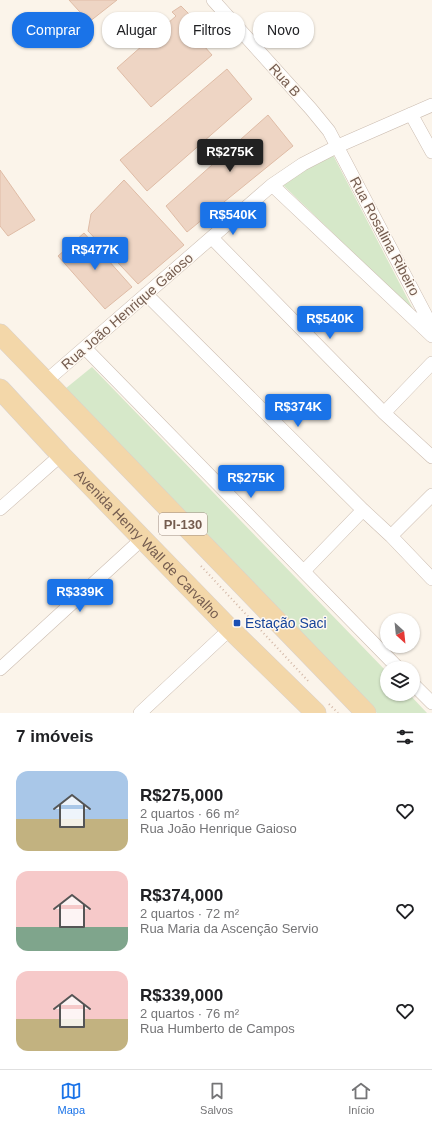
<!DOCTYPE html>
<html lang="pt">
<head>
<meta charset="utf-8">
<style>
	body { margin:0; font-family:Helvetica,sans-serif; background:#f2f2f2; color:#202124; height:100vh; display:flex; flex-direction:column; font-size:15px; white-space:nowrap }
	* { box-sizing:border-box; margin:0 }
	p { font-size:13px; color:#757577 }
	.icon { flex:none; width:22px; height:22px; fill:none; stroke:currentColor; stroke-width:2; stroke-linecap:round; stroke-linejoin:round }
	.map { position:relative; height:713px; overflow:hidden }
	.panel { display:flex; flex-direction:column; background:#fff; flex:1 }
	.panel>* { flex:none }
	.guide { position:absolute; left:12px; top:12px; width:408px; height:36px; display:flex; gap:8px }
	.needle { width:26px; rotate:153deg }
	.buttons { position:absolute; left:380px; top:613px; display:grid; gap:8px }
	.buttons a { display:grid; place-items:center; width:40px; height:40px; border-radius:50%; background:#fff; box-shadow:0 1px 3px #0004; font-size:20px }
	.price { position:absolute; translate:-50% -34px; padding:0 9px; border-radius:4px; background:#1a73e8; color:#fff; font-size:13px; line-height:26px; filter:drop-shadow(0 1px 2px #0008) }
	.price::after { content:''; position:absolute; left:50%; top:24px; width:12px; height:9px; margin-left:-6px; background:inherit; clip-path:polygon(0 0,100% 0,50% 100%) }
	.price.current { background:#222; color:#fff }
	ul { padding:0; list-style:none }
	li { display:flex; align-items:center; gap:12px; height:100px; padding:0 16px }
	li span { display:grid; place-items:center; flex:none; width:112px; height:80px; border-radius:12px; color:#555 }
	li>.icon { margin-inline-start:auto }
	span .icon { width:48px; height:48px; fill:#fffc; stroke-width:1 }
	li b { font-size:17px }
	h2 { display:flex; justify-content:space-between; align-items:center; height:48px; padding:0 16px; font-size:17px }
	.pill { padding:0 14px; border-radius:16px; background:#fff; box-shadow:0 1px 3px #0004; font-size:14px; line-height:36px }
	.pill.current { background:#1a73e8; color:#fff }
	.dock { display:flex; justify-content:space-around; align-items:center; height:56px; border-top:1px solid #e0e0e0; background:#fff; font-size:11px; color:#757577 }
	.dock a { display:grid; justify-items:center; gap:2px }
	.dock .current { color:#1a73e8 }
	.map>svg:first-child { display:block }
</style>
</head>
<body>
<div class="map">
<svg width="432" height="713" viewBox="0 0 432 713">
	<rect width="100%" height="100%" fill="#fbf4ea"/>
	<path fill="#d6e8c9" d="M332,153L414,311L283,185Z
		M92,367L387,672V694H409L427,713H377L60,393Z"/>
	<path fill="#eed5c4" stroke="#dfbca6" d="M69,0H117L89,22Z
		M181,6L195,20L188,28L212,55L151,107L117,68L176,16L172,12Z
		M227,69L252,99L147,191L120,160Z
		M268,115L293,146L187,232L166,206Z
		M0,170L35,220L8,236L0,226Z
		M124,180L184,245L138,284L88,231L91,214Z
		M84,233L132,287L105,309L58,256Z"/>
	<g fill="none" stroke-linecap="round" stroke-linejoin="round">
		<g stroke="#ccbdb1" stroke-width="14">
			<path id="minor" d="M213,0L311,109L329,131L432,327
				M411,114L432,152
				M272,185L432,336
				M212,238L384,413L432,457
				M146,294L363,510L391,536L432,579
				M85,348L398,668
				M45,382L272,185L303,164L338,146L432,105
				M384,413L432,363
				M0,509L61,455
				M391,536L432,495
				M304,571L363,510
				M0,669L142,539
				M413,684L432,703
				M140,713L230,629"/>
		</g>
		<g stroke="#d8d1ce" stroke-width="21">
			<g id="primary">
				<path d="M0,334L366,713"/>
				<path id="s1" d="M0,389L61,455L230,629L316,713"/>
			</g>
		</g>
		<path stroke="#d3b8a7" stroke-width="2" stroke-dasharray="1 3" stroke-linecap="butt" d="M201,566L310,683
			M329,704L338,713"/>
		<use href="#minor" stroke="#fff" stroke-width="13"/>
		<use href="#primary" stroke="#f3d7a9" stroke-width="20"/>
	</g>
	<rect fill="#1a4fb4" stroke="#fef8f1" stroke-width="1.5" x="233" y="619" width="8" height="8" rx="2"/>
	<g text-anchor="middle" stroke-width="3" stroke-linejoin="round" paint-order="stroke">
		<rect fill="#fef8f1" stroke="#9d8b80" stroke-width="1" x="159" y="513" width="48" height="22" rx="3"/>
		<g font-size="13" font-weight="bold" fill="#745c4f">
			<text x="183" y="529">PI-130</text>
		</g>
		<g font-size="14" fill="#745c4f" stroke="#fef8f1">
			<text transform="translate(285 80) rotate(48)" y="5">Rua B</text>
			<text transform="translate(385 236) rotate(62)" y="5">Rua Rosalina Ribeiro</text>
			<text transform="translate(127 311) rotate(-41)" y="5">Rua João Henrique Gaioso</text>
			<text dy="5" stroke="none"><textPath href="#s1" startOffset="214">Avenida Henry Wall de Carvalho</textPath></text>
		</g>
		<g font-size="14" fill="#164399" stroke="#fef8f1" text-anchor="start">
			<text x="245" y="628">Estação Saci</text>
		</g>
	</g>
</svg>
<div class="buttons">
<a><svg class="needle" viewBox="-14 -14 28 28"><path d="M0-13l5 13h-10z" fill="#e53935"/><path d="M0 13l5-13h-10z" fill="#757577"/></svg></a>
<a><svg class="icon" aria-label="layers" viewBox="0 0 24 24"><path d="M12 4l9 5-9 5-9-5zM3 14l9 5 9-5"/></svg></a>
</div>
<b class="price current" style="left:230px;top:173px">R$275K</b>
<b class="price" style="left:233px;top:236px">R$540K</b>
<b class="price" style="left:95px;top:271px">R$477K</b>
<b class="price" style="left:330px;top:340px">R$540K</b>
<b class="price" style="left:298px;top:428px">R$374K</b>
<b class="price" style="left:251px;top:499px">R$275K</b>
<b class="price" style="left:80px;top:613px">R$339K</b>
<div class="guide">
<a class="pill current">Comprar</a>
<a class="pill">Alugar</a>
<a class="pill">Filtros</a>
<a class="pill">Novo</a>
</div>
</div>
<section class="panel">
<h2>7 imóveis<svg class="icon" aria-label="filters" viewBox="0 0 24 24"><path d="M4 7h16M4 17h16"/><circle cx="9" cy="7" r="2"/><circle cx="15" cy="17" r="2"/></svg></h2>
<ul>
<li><span style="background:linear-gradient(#a9c7e8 60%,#c2b280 0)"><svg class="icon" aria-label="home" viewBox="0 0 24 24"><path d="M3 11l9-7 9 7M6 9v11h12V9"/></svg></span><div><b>R$275,000</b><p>2 quartos · 66 m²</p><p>Rua João Henrique Gaioso</p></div><svg class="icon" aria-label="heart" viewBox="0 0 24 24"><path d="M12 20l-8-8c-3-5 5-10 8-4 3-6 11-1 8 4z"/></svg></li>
<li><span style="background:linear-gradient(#f6c9c9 70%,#7fa58c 0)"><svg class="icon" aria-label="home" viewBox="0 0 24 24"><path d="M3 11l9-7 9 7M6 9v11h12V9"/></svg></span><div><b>R$374,000</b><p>2 quartos · 72 m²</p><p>Rua Maria da Ascenção Servio</p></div><svg class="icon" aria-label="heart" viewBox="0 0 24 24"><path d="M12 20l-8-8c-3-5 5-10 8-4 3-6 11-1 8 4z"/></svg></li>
<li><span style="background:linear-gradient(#f6c9c9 60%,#c2b280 0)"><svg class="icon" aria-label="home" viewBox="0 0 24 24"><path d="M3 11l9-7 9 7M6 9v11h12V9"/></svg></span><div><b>R$339,000</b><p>2 quartos · 76 m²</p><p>Rua Humberto de Campos</p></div><svg class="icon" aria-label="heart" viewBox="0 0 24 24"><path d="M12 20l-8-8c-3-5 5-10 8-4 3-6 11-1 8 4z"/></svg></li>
</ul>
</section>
<nav class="dock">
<a class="current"><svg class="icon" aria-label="map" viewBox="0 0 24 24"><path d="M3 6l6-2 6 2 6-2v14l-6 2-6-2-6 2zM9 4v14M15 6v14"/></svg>Mapa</a>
<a><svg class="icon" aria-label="saved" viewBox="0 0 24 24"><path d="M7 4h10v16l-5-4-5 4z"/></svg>Salvos</a>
<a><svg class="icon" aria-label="home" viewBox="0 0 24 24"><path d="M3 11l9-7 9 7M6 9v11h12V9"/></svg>Início</a>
</nav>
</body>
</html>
